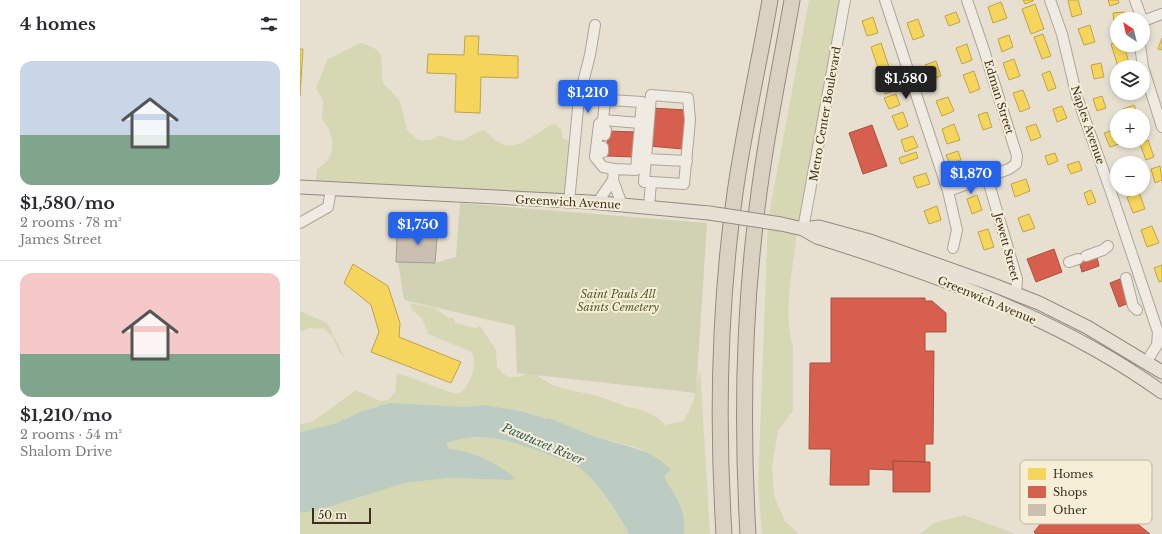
<!DOCTYPE html>
<html lang="en">
<head>
<meta charset="utf-8">
<style>
	body { margin:0; font-family:"Libre Baskerville",serif; background:#f2f2f3; color:#2b2b33; height:100vh; display:flex; flex-direction:column; font-size:15px; white-space:nowrap }
	* { box-sizing:border-box; margin:0 }
	p { font-size:13px; color:#7c7c81 }
	.icon { flex:none; width:22px; height:22px; fill:none; stroke:currentColor; stroke-width:2; stroke-linecap:round; stroke-linejoin:round }
	.map { position:relative; flex:1; overflow:hidden }
	.drawer { display:flex; flex-direction:column; background:#fff; width:300px }
	.drawer>* { flex:none }
	.needle { width:26px; rotate:325deg }
	.tools { position:absolute; left:810px; top:12px; display:grid; gap:8px }
	.tools a { display:grid; place-items:center; width:40px; height:40px; border-radius:50%; background:#fff; box-shadow:0 2px 6px #0003; font-size:20px }
	.scale { position:absolute; left:12px; bottom:10px; width:59px; box-sizing:border-box; padding-left:4px; border:2px solid #3d2e20; border-top:0; font-size:11px; line-height:14px; white-space:nowrap; color:#3d2e20; -webkit-text-stroke:3px #f7eed8; paint-order:stroke }
	.price { position:absolute; translate:-50% -34px; padding:0 9px; border-radius:4px; background:#2563eb; color:#fff; font-size:13px; line-height:26px; filter:drop-shadow(0 1px 2px #0008) }
	.price::after { content:''; position:absolute; left:50%; top:24px; width:12px; height:9px; margin-left:-6px; background:inherit; clip-path:polygon(0 0,100% 0,50% 100%) }
	.price.on { background:#222; color:#fff }
	ul { padding:0; list-style:none }
	li { display:grid; align-content:center; gap:8px; height:212px; padding:0 20px }
	li+li { border-top:1px solid #e1e1e2 }
	li span { display:grid; place-items:center; height:124px; border-radius:12px; color:#555 }
	li>.icon { margin-inline-start:auto }
	span .icon { width:72px; height:72px; fill:#fffc; stroke-width:1 }
	li b { font-size:17px }
	h2 { display:flex; justify-content:space-between; align-items:center; height:48px; padding:0 20px; font-size:17px }
	main { display:flex; flex:1; min-height:0 }
	.map>svg:first-child { display:block }
</style>
</head>
<body>
<main>
<section class="drawer">
<h2>4 homes<svg class="icon" aria-label="filters" viewBox="0 0 24 24"><path d="M4 7h16M4 17h16"/><circle cx="9" cy="7" r="2"/><circle cx="15" cy="17" r="2"/></svg></h2>
<ul>
<li><span style="background:linear-gradient(#c9d6e8 60%,#7fa58c 0)"><svg class="icon" aria-label="home" viewBox="0 0 24 24"><path d="M3 11l9-7 9 7M6 9v11h12V9"/></svg></span><div><b>$1,580/mo</b><p>2 rooms · 78 m²</p><p>James Street</p></div></li>
<li><span style="background:linear-gradient(#f6c9c9 65%,#7fa58c 0)"><svg class="icon" aria-label="home" viewBox="0 0 24 24"><path d="M3 11l9-7 9 7M6 9v11h12V9"/></svg></span><div><b>$1,210/mo</b><p>2 rooms · 54 m²</p><p>Shalom Drive</p></div></li>
</ul>
</section>
<div class="map">
<svg width="862" height="534" viewBox="0 0 862 534">
	<rect width="100%" height="100%" fill="#e7e0d1"/>
	<path fill="#d6d7b3" d="M509,0H546L503,229L497,230C494,264 482,314 493,346V410L478,431L472,467L474,496L485,521L499,534H462L458,486L468,220Z
		M60,43C91,51 78,60 83,83L100,101L107,130L118,140H131L140,135C171,148 161,135 185,130C209,159 225,141 250,125L255,124L261,129L263,139L277,142L268,200L15,188L17,169C21,166 27,162 29,158C36,145 31,129 22,119L23,101L16,88L27,60Z
		M110,303L135,308L149,318H154L155,323L176,328L180,326L196,350L197,367L207,377H218L233,371C250,390 275,390 298,396C307,399 316,403 324,406C341,410 354,412 365,425L384,421L394,400L400,368L410,534H384C387,512 376,496 365,478V475L371,470L338,448L300,438L221,411L184,405L163,407L37,423L0,432V424L12,422L56,390L80,401L88,400L95,392L97,373L153,393H161C171,383 177,366 172,352L128,334L122,318L112,310Z
		M0,311L27,323L45,358L39,352L33,337L24,329L10,328L0,332Z
		M163,438C172,438 182,437 191,438C208,439 262,457 278,466C293,474 321,518 329,534H0V513L15,511L105,483L149,478L210,480L174,454L149,449L145,444Z
		M664,515L711,532L714,534H620L634,523Z"/>
	<path fill="#d1d1b3" d="M160,203L407,223L396,393L217,373L215,326L104,300L98,262L135,263L156,257Z"/>
	<path fill="#bcccc2" d="M90,403L163,407L184,405L221,411L246,419L248,418C265,424 282,432 299,438C327,447 350,448 371,470L365,475V478C376,497 387,511 384,534H329C318,513 298,482 280,468C274,463 263,460 255,457C221,444 181,428 146,444L149,449C173,451 197,463 215,478L210,480L149,478L105,483L15,511L0,513V432L37,423L63,411Z"/>
	<path fill="#f6d55c" stroke="#bea34a" d="M723,0H733V1L725,4Z
		M768,0H778L782,14L772,17Z
		M808,0H818L819,3L810,6Z
		M701,2L707,18L693,23L688,7Z
		M735,4L744,29L731,34L722,9Z
		M656,12L660,22L649,26L645,16Z
		M824,12L825,19H817V31L815,32L813,13Z
		M573,17L578,33L567,36L562,21Z
		M618,19L624,36L613,40L607,23Z
		M790,25L795,42L784,45L778,29Z
		M743,34L751,56L742,59L734,37Z
		M709,35L713,47L702,52L698,39Z
		M165,36H179L178,54L218,56V78L181,77L180,113L155,112L156,74L127,73L128,54L164,55Z
		M862,38V50L858,49Z
		M581,43L589,67L579,71L571,47Z
		M817,43V45H824L829,63L818,67L811,44Z
		M667,44L672,60L662,64L656,48Z
		M0,49H3L0,96Z
		M714,59L720,76L709,80L703,63Z
		M636,61L641,76L630,80L625,65Z
		M801,63L804,77L794,79L791,65Z
		M674,71L680,89L670,93L663,75Z
		M750,71L756,88L748,91L742,74Z
		M590,81L594,91L585,94L582,84Z
		M723,90L730,108L720,112L713,93Z
		M596,94L600,105L589,109L584,98Z
		M802,96L806,108L797,111L793,99Z
		M648,97L654,111L642,116L636,101Z
		M834,105L838,115H825L823,109Z
		M762,106L767,118L757,122L753,109Z
		M603,112L608,126L598,130L592,116Z
		M687,112L692,127L683,130L678,115Z
		M654,124L660,140L647,144L642,129Z
		M736,124L741,137L731,141L726,127Z
		M814,130L819,144L810,147L804,133Z
		M613,136L618,147L605,152L601,140Z
		M848,140L854,157L846,160L840,144Z
		M658,151L661,160L650,164L646,155Z
		M616,152L618,158L601,164L599,158Z
		M755,153L758,161L748,165L745,156Z
		M779,161L782,170L771,174L767,165Z
		M860,166L862,180L855,183L851,169Z
		M626,173L630,184L617,188L613,177Z
		M726,179L730,191L715,197L711,184Z
		M791,190L796,202L788,205L784,193Z
		M839,192L845,209L833,213L827,197Z
		M677,195L682,210L672,214L667,199Z
		M637,206L641,220L629,224L624,211Z
		M729,214L735,228L723,232L718,218Z
		M852,226L859,243L847,247L841,230Z
		M688,229L694,247L684,250L678,232Z
		M53,264L88,286L100,323L99,337L161,362L151,383L71,352L79,332L71,305L44,283Z
		M862,265V281L859,282L854,268Z"/>
	<path fill="#d6604d" stroke="#a85140" d="M352,108L386,110L383,149L349,146Z
		M572,125L587,166L563,174L549,133Z
		M308,131L336,132L334,157L307,156Z
		M754,249L762,272L736,282L727,259Z
		M784,253H796L799,266L782,272L777,255Z
		M820,279L829,303L819,307L810,283Z
		M531,298H625V301H632L646,313V332H625V351H634L633,444H625V462L593,461V470L569,469V485H530L531,449H509L510,363H531Z
		M593,461L630,462V492H593Z
		M781,490L797,503L802,495L850,534H736L734,532L746,517L754,524Z"/>
	<path fill="#cbbfb2" stroke="#a89c90" d="M121,225L138,226L135,263L96,262L97,234L121,235Z"/>
	<g fill="none" stroke-linecap="round" stroke-linejoin="round">
		<g stroke="#ada599" stroke-width="12">
			<path id="minor" d="M585,0L648,191L657,230L653,248
				M750,0L762,34L777,97L810,189L858,332L857,345L847,361
				M835,0L842,19
				M843,21L862,14
				M840,45L843,67
				M843,67L862,127
				M279,98L342,102L336,170L314,169L313,180
				M305,100L303,120L299,124L295,157L303,167L314,169
				M303,120L340,123
				M299,124L306,130L305,135
				M295,155L303,152V147
				M346,159L387,161
				M687,177L717,279L716,294
				M648,191L709,169L716,164L717,156L684,50L667,0
				M269,202L279,98L290,55L295,25
				M297,203L313,180L322,205
				M349,207L351,182L384,184L390,120L388,98L351,95L344,182H351
				M0,223L28,207L31,189
				M503,229L545,0
				M786,256L803,250L808,246
				M769,262L778,259
				M826,278L833,306L837,310"/>
		</g>
		<g stroke="#928b80" stroke-width="15">
			<path id="major" d="M0,187L290,202L409,213
				M481,224L503,229L519,227L570,241L691,284L739,303L787,327L862,372
				M503,229L517,237C636,275 759,318 862,392"/>
		</g>
		<g stroke="#928b80" stroke-width="17">
			<path id="highway" d="M424,534C417,421 419,306 435,193C444,129 459,64 470,0
				M448,534C442,431 443,329 455,226C463,150 479,75 492,0"/>
		</g>
		<use href="#minor" stroke="#efebe3" stroke-width="10"/>
		<use href="#major" stroke="#e6e1d4" stroke-width="13"/>
		<use href="#highway" stroke="#dad1c2" stroke-width="15"/>
		<g stroke="#928b80" stroke-width="15" stroke-linecap="butt">
			<path id="major-bridge" d="M409,213L481,224"/>
		</g>
		<use href="#major-bridge" stroke="#e6e1d4" stroke-width="13"/>
	</g>
	<g text-anchor="middle" stroke-width="4" stroke-linejoin="round" paint-order="stroke">
		<g font-size="11" fill="#3d2e20" stroke="#f7eed8">
			<text transform="translate(699 97) rotate(73)" y="4">Edman Street</text>
			<text transform="translate(525 114) rotate(-80)" y="4">Metro Center Boulevard</text>
			<text transform="translate(788 125) rotate(71)" y="4">Naples Avenue</text>
			<text transform="translate(268 202) rotate(3)" y="4">Greenwich Avenue</text>
			<text transform="translate(707 247) rotate(75)" y="4">Jewett Street</text>
			<text transform="translate(687 300) rotate(23)" y="4">Greenwich Avenue</text>
		</g>
		<g font-size="11" font-style="italic" fill="#4d5a26" stroke="#f7eed8">
			<text x="318" y="298">Saint Pauls All<tspan x="318" dy="13">Saints Cemetery</tspan></text>
		</g>
		<g font-size="12" font-style="italic" fill="#2f5d5a" stroke="#f7eed8">
			<text transform="translate(243 444) rotate(23)" y="4">Pawtuxet River</text>
		</g>
	</g>
	<rect x="720" y="460" width="132" height="64" rx="6" fill="#f7eed8" stroke="#bfb4a1" stroke-width="1"/>
	<rect x="728" y="468" width="18" height="12" fill="#f6d55c"/>
	<rect x="728" y="486" width="18" height="12" fill="#d6604d"/>
	<rect x="728" y="504" width="18" height="12" fill="#cbbfb2"/>
	<g font-size="11" fill="#3d2e20">
		<text x="753" y="478">Homes</text>
		<text x="753" y="496">Shops</text>
		<text x="753" y="514">Other</text>
	</g>
</svg>
<div class="tools">
<a><svg class="needle" viewBox="-14 -14 28 28"><path d="M0-13l5 13h-10z" fill="#e53935"/><path d="M0 13l5-13h-10z" fill="#7c7c81"/></svg></a>
<a><svg class="icon" aria-label="layers" viewBox="0 0 24 24"><path d="M12 4l9 5-9 5-9-5zM3 14l9 5 9-5"/></svg></a>
<a>+</a>
<a>−</a>
</div>
<div class="scale">50 m</div>
<b class="price on" style="left:606px;top:100px">$1,580</b>
<b class="price" style="left:288px;top:114px">$1,210</b>
<b class="price" style="left:671px;top:195px">$1,870</b>
<b class="price" style="left:118px;top:246px">$1,750</b>
</div>
</main>
</body>
</html>
